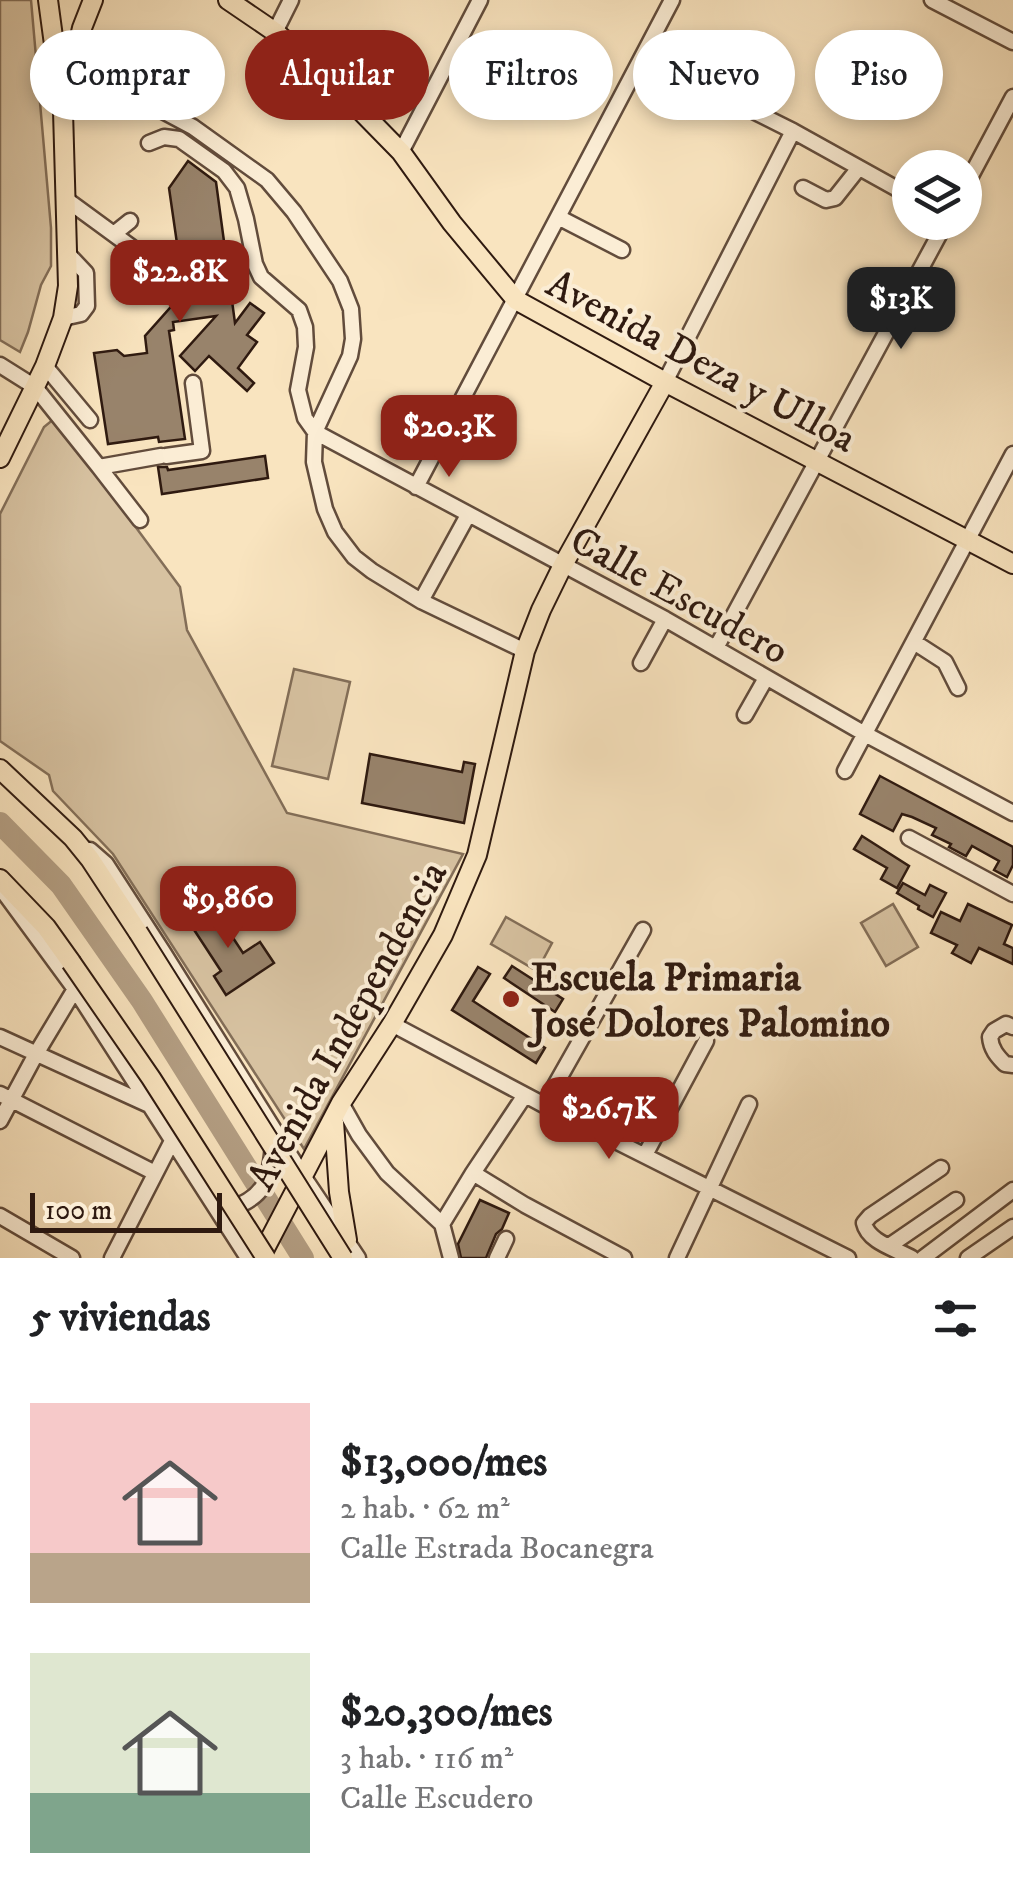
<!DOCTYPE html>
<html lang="es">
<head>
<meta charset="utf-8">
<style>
	body { margin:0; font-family:"IM FELL DW Pica",serif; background:#f2f2f2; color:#202124; height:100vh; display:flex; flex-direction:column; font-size:38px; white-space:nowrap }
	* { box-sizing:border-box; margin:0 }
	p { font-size:32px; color:#757577 }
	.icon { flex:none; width:55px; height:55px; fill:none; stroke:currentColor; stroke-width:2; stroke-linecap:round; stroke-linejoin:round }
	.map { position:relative; height:1258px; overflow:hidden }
	.sheet { display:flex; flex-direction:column; background:#fff; flex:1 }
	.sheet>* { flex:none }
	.guide { position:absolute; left:30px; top:30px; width:955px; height:90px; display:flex; gap:20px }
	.tools { position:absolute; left:892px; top:150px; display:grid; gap:20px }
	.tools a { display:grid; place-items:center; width:90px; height:90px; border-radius:50%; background:#fff; box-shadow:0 5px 15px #0003; font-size:50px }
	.scale { position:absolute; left:30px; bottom:25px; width:192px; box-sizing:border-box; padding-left:10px; border:5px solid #2f1a10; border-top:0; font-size:28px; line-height:35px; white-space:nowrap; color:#2f1a10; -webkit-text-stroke:8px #fbedd5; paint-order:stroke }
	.price { position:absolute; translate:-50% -85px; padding:0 22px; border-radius:20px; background:#8f2418; color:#fff; font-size:32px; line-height:65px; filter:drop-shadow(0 2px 5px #0008) }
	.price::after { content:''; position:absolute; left:50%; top:60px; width:30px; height:22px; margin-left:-15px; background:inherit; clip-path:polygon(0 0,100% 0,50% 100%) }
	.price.on { background:#222; color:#fff }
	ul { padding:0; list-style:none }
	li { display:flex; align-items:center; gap:30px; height:250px; padding:0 30px }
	li span { display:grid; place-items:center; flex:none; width:280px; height:200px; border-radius:0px; color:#555 }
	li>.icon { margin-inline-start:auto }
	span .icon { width:120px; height:120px; fill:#fffc; stroke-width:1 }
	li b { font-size:42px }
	h2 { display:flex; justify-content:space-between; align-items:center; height:120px; padding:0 30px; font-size:42px }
	.chip { padding:0 35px; border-radius:45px; background:#fff; box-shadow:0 5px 15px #0003; font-size:35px; line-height:90px }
	.chip.on { background:#8f2418; color:#fff }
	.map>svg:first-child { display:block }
</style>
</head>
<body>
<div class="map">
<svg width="1013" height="1258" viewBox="0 0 1013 1258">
	<rect width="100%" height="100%" fill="#f9e4bf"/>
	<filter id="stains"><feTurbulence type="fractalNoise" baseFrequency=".002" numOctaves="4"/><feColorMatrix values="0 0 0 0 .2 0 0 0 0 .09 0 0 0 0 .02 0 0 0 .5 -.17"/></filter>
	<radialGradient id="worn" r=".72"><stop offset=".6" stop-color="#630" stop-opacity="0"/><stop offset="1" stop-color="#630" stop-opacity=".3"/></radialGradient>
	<path fill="#d7c2a1" stroke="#836e58" stroke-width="2.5" d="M0,0H31L51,228V266L41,285L28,332L20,352L0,340Z
		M55,418L180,587L187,630L287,813L463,854L304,1149L113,854L53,791L49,775L0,741V514L44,427Z
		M294,669L350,682L328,779L272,766Z
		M893,904L918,947L886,966L861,923Z
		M506,917L552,943L537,971L491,944Z"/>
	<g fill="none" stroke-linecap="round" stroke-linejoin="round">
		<path stroke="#b49f84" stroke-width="22" d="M0,823L61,885L142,1001L303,1258"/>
	</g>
	<path fill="#98836b" stroke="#2f1a10" stroke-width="2.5" d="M188,161L216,182L235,323L250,303L264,313L247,335L257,342L238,368L254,383L247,391L209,356L195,371L180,356L216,316L173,322L174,330L169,331L185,439L159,442L158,437L108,444L94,353L117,350L124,356L147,353L145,336L184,292L169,188Z
		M265,456L268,478L162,494L158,467H167L168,470Z
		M370,754L462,772L464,762L475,764L464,823L362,803Z
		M880,776L1013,847V865L1007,877L994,870L999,861L972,846L966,856L949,847L951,844L932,835L936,828L912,817L902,814L893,831L860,814Z
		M862,836L909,866L897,888L881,879L887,868L854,849Z
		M903,883L925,895L930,885L946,893L933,917L918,909L919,906L897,893Z
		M210,903L243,953L260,942L274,963L226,995L214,976L221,971L187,919Z
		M968,904L1012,925L1004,944L1013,948V964L979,948L971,963L952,953L957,945L931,933L941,912L960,921Z
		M512,966L563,999L555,1012L504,978Z
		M478,967L490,974L473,1001L545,1048L536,1063L452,1010Z
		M480,1200L509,1213L502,1229L496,1234L486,1258H461L458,1244Z"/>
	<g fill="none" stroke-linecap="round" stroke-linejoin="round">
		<g stroke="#624c3c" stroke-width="19">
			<path id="minor" d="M932,0L1013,42
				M275,32L291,0
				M643,56L793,131L910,196
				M114,85L193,127L267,180L294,212L340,281L351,309L353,339L350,356L315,432L314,462L325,509L335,532L354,557L372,571L421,601L525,651
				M149,143L164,137L179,139L224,171L237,188L246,219L255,264L261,277L299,310L305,327L306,347L298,390L305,418L315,432L665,619L865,734L1013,813
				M401,152L480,0
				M965,187L1013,97
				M803,188L826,200L835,198L858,169
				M67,200L138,252L162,258
				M558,217L622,250
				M115,233L130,221
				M63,318L81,314L87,306L86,273L68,254
				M0,365L35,387L99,467L161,456
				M45,366L90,420
				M665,382L793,131
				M166,456L202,451L193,383
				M99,467L140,520
				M416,487L672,0
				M421,601L468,515
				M914,642L945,662L958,688
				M716,648L946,222
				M641,663L665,619
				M745,715L766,678
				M845,771L1013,454
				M909,838L1013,894
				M90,850L106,864L163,952L303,1176L358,1258
				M0,887L75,989L248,1258
				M392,1024L544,1105L848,1258
				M1013,1027L1006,1024L994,1031L990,1037C991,1049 997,1056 1005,1064L1013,1065
				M0,1037L149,1105
				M0,1094L155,1173
				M341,1103L359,1135L387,1173L442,1224L451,1258
				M544,1105L643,930
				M0,1121L36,1054L75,989
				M645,1155L706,1041
				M473,1173L525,1205L624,1258
				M229,1209C265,1198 271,1178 273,1143
				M0,1216L72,1258
				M442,1224L473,1173L525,1095
				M889,1246L956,1200
				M112,1258L173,1139
				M497,1258L506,1239
				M677,1258L749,1104
				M912,1258C896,1249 868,1242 864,1223L870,1216L941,1168
				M923,1258L1013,1190
				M968,1258L1013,1227"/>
		</g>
		<g stroke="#2f1a10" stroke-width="22">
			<path id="major" d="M228,0L275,32L313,64L354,104L401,152L452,223L516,300L665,382L1013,564
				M65,101L82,28L93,0
				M0,458L45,366L63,318L68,286L63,111L48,0
				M0,769L73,838L90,859L138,932
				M0,879L46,927L71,962
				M334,1122L339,1192L347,1240
				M260,1258L341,1103L392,1024L443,935L477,855L525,651L541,610L563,565L665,382"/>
		</g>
		<use href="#minor" stroke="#fbedd5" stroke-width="14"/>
		<use href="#major" stroke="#f9e4bf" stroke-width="18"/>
		<g stroke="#2f1a10" stroke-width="22" stroke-linecap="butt">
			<path id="major-bridge" d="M138,932L343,1258
				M71,962L151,1078L266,1258"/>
		</g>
		<use href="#major-bridge" stroke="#f9e4bf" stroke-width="18"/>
	</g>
	<circle fill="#8f2418" stroke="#fbedd5" stroke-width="4" cx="511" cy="999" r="10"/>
	<g text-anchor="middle" stroke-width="8" stroke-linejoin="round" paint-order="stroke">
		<g font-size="40" fill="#2f1a10" stroke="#fbedd5">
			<text transform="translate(702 360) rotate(28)" y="14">Avenida Deza y Ulloa</text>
			<text transform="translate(680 594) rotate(29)" y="14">Calle Escudero</text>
			<text transform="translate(346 1025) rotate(-61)" y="14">Avenida Independencia</text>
		</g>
		<g font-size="40" font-weight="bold" fill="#2f1a10" stroke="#fbedd5" text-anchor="start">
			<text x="531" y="990">Escuela Primaria<tspan x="531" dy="46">José Dolores Palomino</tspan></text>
		</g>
	</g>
	<rect width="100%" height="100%" filter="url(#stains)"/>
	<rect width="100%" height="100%" fill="url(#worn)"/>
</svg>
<div class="tools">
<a><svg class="icon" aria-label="layers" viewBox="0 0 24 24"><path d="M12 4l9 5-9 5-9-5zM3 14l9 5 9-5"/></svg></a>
</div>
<div class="scale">100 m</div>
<b class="price" style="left:180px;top:325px">$22.8K</b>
<b class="price on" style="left:901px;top:352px">$13K</b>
<b class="price" style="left:449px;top:480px">$20.3K</b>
<b class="price" style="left:228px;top:951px">$9,860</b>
<b class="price" style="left:609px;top:1162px">$26.7K</b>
<div class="guide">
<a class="chip">Comprar</a>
<a class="chip on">Alquilar</a>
<a class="chip">Filtros</a>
<a class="chip">Nuevo</a>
<a class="chip">Piso</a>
</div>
</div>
<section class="sheet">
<h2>5 viviendas<svg class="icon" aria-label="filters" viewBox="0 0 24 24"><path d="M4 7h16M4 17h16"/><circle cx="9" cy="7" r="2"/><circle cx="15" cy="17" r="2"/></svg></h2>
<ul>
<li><span style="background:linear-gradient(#f6c9c9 75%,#b9a48a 0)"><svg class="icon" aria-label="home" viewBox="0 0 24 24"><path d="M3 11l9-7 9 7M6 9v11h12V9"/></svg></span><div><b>$13,000/mes</b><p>2 hab. · 62 m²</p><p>Calle Estrada Bocanegra</p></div></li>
<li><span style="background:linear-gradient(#dfe7d0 70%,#7fa58c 0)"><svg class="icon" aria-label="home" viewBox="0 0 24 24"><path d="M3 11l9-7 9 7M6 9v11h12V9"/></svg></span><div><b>$20,300/mes</b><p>3 hab. · 116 m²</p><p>Calle Escudero</p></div></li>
</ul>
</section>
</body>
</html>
